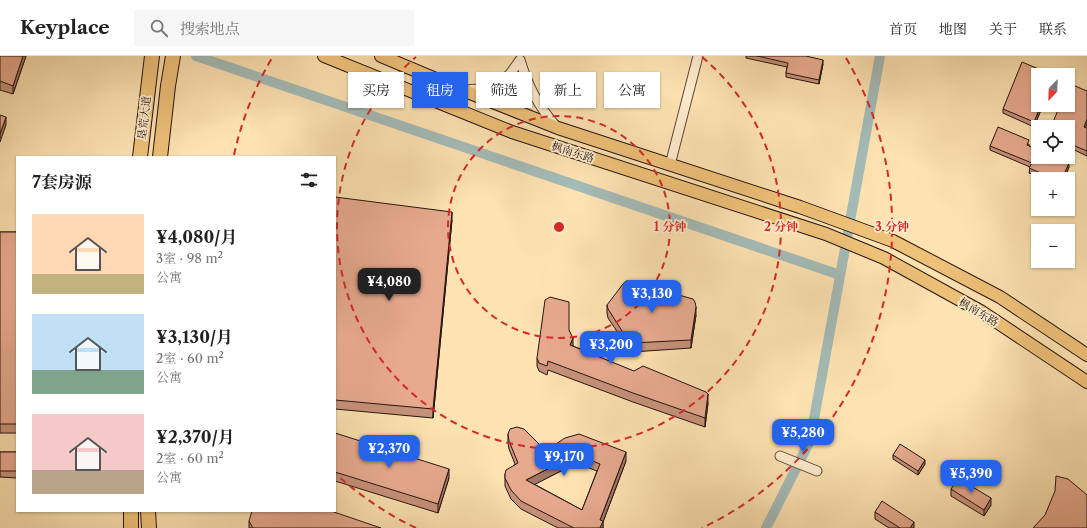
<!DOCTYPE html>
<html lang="zh">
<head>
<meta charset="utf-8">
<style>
	body { margin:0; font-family:"Libre Caslon Text","Noto Serif SC",serif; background:#f6f6f6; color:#222; height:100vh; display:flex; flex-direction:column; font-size:15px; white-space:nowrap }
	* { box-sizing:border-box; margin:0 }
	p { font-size:13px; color:#767676 }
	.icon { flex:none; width:22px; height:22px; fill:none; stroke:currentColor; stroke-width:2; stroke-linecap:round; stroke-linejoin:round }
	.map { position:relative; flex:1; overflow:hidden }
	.sheet { position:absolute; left:16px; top:100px; width:320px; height:356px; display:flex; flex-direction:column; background:#fff; border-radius:0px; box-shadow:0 1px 3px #0004 }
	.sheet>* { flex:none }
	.hud { position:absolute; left:348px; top:16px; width:380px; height:36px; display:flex; gap:8px }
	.needle { width:26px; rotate:203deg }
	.buttons { position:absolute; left:1031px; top:12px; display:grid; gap:8px }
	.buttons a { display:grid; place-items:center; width:44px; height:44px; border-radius:0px; background:#fff; box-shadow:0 1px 3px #0004; font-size:20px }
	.price { position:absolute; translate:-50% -34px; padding:0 9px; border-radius:8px; background:#2563eb; color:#fff; font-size:13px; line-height:26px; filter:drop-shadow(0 1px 2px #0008) }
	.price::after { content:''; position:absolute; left:50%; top:24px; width:12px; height:9px; margin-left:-6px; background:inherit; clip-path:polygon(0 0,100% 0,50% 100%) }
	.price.selected { background:#222; color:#fff }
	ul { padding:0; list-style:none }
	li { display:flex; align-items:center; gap:12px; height:100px; padding:0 16px }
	li span { display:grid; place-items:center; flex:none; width:112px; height:80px; border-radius:0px; color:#555 }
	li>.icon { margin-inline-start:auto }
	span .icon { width:48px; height:48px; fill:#fffc; stroke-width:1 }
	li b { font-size:17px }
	h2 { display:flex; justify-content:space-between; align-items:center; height:48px; padding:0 16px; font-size:17px }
	.tag { padding:0 14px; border-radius:0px; background:#fff; box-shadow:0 1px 3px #0004; font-size:14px; line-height:36px }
	.tag.selected { background:#2563eb; color:#fff }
	header { display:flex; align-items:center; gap:24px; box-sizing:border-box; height:56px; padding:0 20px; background:#fff; border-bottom:1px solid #e0e0e0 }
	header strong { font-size:19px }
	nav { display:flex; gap:22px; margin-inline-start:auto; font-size:14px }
	.search { width:280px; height:36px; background:#f6f6f6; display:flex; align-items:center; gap:10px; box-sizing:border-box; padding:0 14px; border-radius:0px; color:#767676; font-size:15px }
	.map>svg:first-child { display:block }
</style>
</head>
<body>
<header>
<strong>Keyplace</strong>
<div class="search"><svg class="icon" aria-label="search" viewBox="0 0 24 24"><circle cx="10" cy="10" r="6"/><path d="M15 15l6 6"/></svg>搜索地点</div>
<nav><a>首页</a><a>地图</a><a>关于</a><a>联系</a></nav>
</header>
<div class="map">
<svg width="1087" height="472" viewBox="0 0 1087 472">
	<rect width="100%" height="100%" fill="#fde2b2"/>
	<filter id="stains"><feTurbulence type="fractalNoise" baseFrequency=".005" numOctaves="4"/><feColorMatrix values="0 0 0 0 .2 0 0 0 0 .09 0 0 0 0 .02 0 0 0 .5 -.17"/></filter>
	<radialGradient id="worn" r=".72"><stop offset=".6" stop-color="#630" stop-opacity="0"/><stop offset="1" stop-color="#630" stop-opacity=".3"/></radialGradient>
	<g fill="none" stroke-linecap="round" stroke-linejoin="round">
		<path stroke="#a4bbb7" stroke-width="10" d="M196,0L840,219
			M766,472L810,385L880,0"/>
		<g stroke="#5b4838" stroke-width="11">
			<path id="minor" d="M465,34L494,32L510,18L520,4C528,30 538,50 556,70
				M670,109L698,0
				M780,400L817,415"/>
		</g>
		<g stroke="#25150f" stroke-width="14">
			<path id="major" d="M324,0L512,76L826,178L884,202L982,256L1087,326
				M381,0L455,31L558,72L800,151L893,185L1000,241L1087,299"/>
		</g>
		<g stroke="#25150f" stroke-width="16">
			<path id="highway" d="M140,101L152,0
				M160,101L168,30L173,0
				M131,455V472
				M148,455L149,472"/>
		</g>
		<use href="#minor" stroke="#feeccd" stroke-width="9"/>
		<use href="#major" stroke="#eec179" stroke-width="12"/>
		<use href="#highway" stroke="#eec179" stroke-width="14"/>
	</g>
	<path fill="#c7927b" stroke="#25150f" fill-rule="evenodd" d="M0,0H26L13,38L0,34Z
		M746,0H806L823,8L819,28L786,21V17L787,11L746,2Z
		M1087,35V68L1085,72H1087V100L1068,91V71L1059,51L1058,50V49H1068Z
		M1038,49H1043L1034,71L1003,57V53Z
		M1029,88V90L1069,111L1064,123H1044L1029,117L1030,111L990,94V90Z
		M335,141L452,164L433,362L335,353Z
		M0,176H17V377H0Z
		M607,249L696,259L691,292L632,296L628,292L608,262L607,257Z
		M569,274L573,290L708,347L705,371L633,346L548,314L547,319L539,315L537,310V302Z
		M335,377L449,422L438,457L335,425Z
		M508,378L542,391L626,405L603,466V472H558L521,453L511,443L505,430V418L515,408L509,393L508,387ZM576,407L597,415L582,454L534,428L561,415L562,416Z
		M0,396H17V422L0,421Z
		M893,399L925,408L918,419L893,403Z
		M951,433L991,449L984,460L951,440Z
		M875,456L914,472H889L875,463Z
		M249,465L381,472H249Z"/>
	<path fill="#a27764" stroke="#25150f" d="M23,0H26L13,38V30Z
		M823,4V8L819,28V24Z
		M1041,49H1043L1034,71V66Z
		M6,61V69L0,86V78Z
		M1087,63V68L1084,75V71Z
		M1069,107V111L1064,123H1062Z
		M452,156V164L433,362V353Z
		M696,251V259L691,292V284Z
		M573,282V290L570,298V289Z
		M708,338V347L705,371V362Z
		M626,396V405L603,466V472H600V464Z
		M576,398V407L562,416V408Z
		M925,404V408L918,419V415Z
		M561,406V415L526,433V424Z
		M449,413V422L438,457V448Z
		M991,442V449L984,460V454Z
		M914,466V472H910Z"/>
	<path fill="#e7aa8f" stroke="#25150f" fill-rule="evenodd" d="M0,0H23L13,30L0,25Z
		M757,0H806L823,4L819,24L786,17L788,7Z
		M1022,6L1053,19H1038V49H1041L1034,66L1003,53Z
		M1068,27L1087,35V63L1084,71L1087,72V95L1068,87V71H1051L1060,49H1068Z
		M0,59L6,61L0,78Z
		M998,71L1029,84L1027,89L1038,94V101H1055L1069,107L1062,123H1055L1029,112L1032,107L990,90Z
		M335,141L452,156L433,353L335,344Z
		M0,176H17V368H0Z
		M626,225H629L693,243L695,246L696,251L691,284L632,287L628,284L608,253L607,249L623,228Z
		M550,241L569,246V274L573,282L570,289L634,315L643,310L706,336L708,338L705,362L633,337L548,305L547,310L539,307L537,302L545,244Z
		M517,371L524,373L542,391L550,392L565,382L579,378L626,396L600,464L603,465L600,472H574L521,445L511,434L505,422V418L506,414L518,407L509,385L508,378L510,373ZM576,398L600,408L582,454L526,424L561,406L562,408Z
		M335,377L449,413L438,448L335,416Z
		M900,388L925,404L918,415L893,399Z
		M0,396H17V415H0Z
		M1056,420L1068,423L1087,439V472H1033L1045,459L1055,435Z
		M958,422L991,442L984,454L951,433Z
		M882,445L914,466L910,472H900L875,456Z
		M252,455H331L381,472H253L249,465Z"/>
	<g fill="none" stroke="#d62828" stroke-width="2" stroke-dasharray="7 5">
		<circle cx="559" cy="171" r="111"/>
		<path d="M702 1A222 222 0 1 1 416 1"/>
		<path d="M416 472A333 333 0 0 1 336 418M234 99A333 333 0 0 1 272 2M846 2A333 333 0 0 1 702 472"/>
	</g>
	<g text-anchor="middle" stroke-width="3.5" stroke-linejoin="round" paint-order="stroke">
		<g font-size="11" fill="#25150f" stroke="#feeccd">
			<text transform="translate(144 62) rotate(-83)" y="4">垦荒大道</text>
			<text transform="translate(573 96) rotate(18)" y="4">枫南东路</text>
			<text transform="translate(979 256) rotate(31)" y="4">枫南东路</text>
		</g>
	</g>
	<circle cx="559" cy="171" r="6" fill="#d62828" stroke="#feeccd" stroke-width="2"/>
	<g font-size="12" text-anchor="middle" font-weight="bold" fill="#d62828" stroke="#feeccd" stroke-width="3.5" stroke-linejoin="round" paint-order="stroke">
		<text x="670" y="175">1 分钟</text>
		<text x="781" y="175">2 分钟</text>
		<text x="892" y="175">3 分钟</text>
	</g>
	<rect width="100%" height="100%" filter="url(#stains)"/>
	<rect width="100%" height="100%" fill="url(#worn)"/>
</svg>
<div class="buttons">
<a><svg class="needle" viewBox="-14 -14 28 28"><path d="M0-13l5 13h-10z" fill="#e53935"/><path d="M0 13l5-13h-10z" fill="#767676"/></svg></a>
<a><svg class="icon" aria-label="locate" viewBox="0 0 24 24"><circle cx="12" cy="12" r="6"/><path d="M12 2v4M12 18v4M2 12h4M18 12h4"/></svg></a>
<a>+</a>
<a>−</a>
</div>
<b class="price selected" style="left:389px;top:246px">¥4,080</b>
<b class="price" style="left:652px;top:258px">¥3,130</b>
<b class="price" style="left:611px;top:309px">¥3,200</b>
<b class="price" style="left:803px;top:397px">¥5,280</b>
<b class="price" style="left:389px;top:413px">¥2,370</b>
<b class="price" style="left:564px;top:421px">¥9,170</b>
<b class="price" style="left:971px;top:438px">¥5,390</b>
<div class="hud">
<a class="tag">买房</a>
<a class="tag selected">租房</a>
<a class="tag">筛选</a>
<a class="tag">新上</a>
<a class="tag">公寓</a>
</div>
<section class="sheet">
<h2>7套房源<svg class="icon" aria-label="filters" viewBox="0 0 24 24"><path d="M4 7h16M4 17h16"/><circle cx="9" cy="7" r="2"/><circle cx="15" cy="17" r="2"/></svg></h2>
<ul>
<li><span style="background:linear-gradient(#ffd9b3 75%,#c2b280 0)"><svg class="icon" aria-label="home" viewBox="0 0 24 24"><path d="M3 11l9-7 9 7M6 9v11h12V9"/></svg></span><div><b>¥4,080/月</b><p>3室 · 98 m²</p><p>公寓</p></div></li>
<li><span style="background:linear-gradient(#bfe0f5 70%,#7fa58c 0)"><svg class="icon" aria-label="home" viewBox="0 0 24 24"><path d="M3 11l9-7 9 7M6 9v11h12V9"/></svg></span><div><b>¥3,130/月</b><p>2室 · 60 m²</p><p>公寓</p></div></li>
<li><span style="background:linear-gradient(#f6c9c9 70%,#b9a48a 0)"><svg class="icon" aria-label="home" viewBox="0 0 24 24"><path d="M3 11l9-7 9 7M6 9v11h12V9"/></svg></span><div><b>¥2,370/月</b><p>2室 · 60 m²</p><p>公寓</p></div></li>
</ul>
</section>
</div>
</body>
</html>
